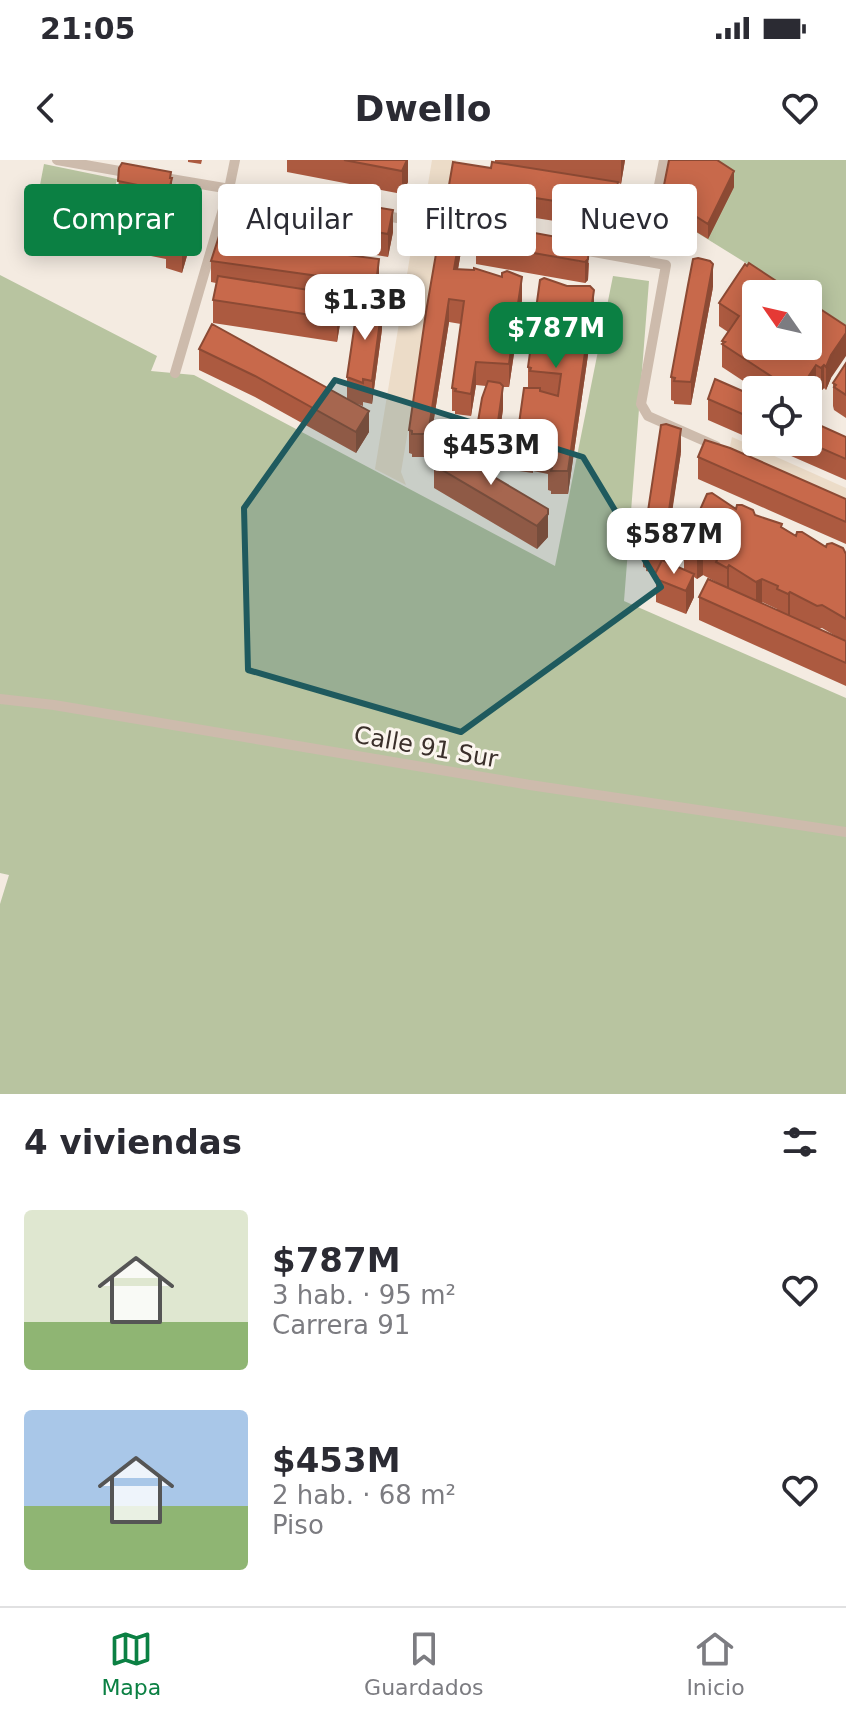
<!DOCTYPE html>
<html lang="es">
<head>
<meta charset="utf-8">
<style>
	body { margin:0; font-family:"DejaVu Sans",sans-serif; background:#f7f7f7; color:#2b2b33; height:100vh; display:flex; flex-direction:column; font-size:30px; white-space:nowrap }
	* { box-sizing:border-box; margin:0 }
	p { font-size:26px; color:#7c7c81 }
	.icon { flex:none; width:44px; height:44px; fill:none; stroke:currentColor; stroke-width:2; stroke-linecap:round; stroke-linejoin:round }
	.map { position:relative; height:934px; overflow:hidden }
	.panel { display:flex; flex-direction:column; background:#fff; flex:1 }
	.panel>* { flex:none }
	.guide { position:absolute; left:24px; top:24px; width:798px; height:72px; display:flex; gap:16px }
	.needle { width:52px; rotate:304deg }
	.buttons { position:absolute; left:742px; top:120px; display:grid; gap:16px }
	.buttons a { display:grid; place-items:center; width:80px; height:80px; border-radius:8px; background:#fff; box-shadow:0 4px 20px #0003; font-size:40px }
	.price { position:absolute; translate:-50% -68px; padding:0 18px; border-radius:16px; background:#fff; color:#222; font-size:26px; line-height:52px; filter:drop-shadow(0 2px 4px #0008) }
	.price::after { content:''; position:absolute; left:50%; top:48px; width:24px; height:18px; margin-left:-12px; background:inherit; clip-path:polygon(0 0,100% 0,50% 100%) }
	.price.selected { background:#0b8043; color:#fff }
	ul { padding:0; list-style:none }
	li { display:flex; align-items:center; gap:24px; height:200px; padding:0 24px }
	li span { display:grid; place-items:center; flex:none; width:224px; height:160px; border-radius:8px; color:#555 }
	li>.icon { margin-inline-start:auto }
	span .icon { width:96px; height:96px; fill:#fffc; stroke-width:1 }
	li b { font-size:34px }
	h2 { display:flex; justify-content:space-between; align-items:center; height:96px; padding:0 24px; font-size:34px }
	.tag { padding:0 28px; border-radius:8px; background:#fff; box-shadow:0 4px 20px #0003; font-size:28px; line-height:72px }
	.tag.selected { background:#0b8043; color:#fff }
	.status { display:flex; justify-content:space-between; align-items:center; height:56px; padding:0 40px; background:#fff; direction:ltr }
	.status svg { height:22px; fill:currentColor }
	header { display:flex; justify-content:space-between; align-items:center; height:104px; padding:0 24px; background:#fff; font-size:36px; font-weight:700 }
	.tab-bar { display:flex; justify-content:space-around; align-items:center; height:112px; border-top:2px solid #e1e1e2; background:#fff; font-size:22px; color:#7c7c81 }
	.tab-bar a { display:grid; justify-items:center; gap:4px }
	.tab-bar .selected { color:#0b8043 }
	.map>svg:first-child { display:block }
</style>
</head>
<body>
<div class="status"><b>21:05</b><svg viewBox="0 0 49 12"><path d="M0 12V9h3v3zM5 12V6h3v6zM10 12V3h3v9zM15 12V0h3v12zM26 1h20v11H26zM47 4h2v5h-2z"/></svg></div>
<header><svg class="icon" aria-label="back" viewBox="0 0 24 24"><path d="M15 5l-7 7 7 7"/></svg>Dwello<svg class="icon" aria-label="heart" viewBox="0 0 24 24"><path d="M12 20l-8-8c-3-5 5-10 8-4 3-6 11-1 8 4z"/></svg></header>
<div class="map">
<svg width="846" height="934" viewBox="0 0 846 934">
	<rect width="100%" height="100%" fill="#f4ebe1"/>
	<path fill="#b8c4a0" d="M672,0H846V165L808,141V134H796L662,51Z
		M44,4L117,19L100,93L31,72Z
		M0,115L157,196L151,211L194,215L555,406L613,116L649,121L624,441L846,538V934H0V744L9,715L0,713Z"/>
	<path fill="#ecdcc8" d="M432,0H456L448,52L424,48Z
		M414,72L441,74L401,312L406,325L375,309Z
		M732,277L846,328V357L729,291Z"/>
	<g fill="none" stroke-linecap="round" stroke-linejoin="round">
		<path stroke="#cdbbac" stroke-width="10" d="M57,0L131,13
			M159,17L277,37
			M380,55L490,74
			M577,89L666,105L641,244L648,256L716,286
			M644,101L664,0
			M175,213L229,29L235,0
			M0,539L54,545L530,625L846,672"/>
	</g>
	<path fill="#ac5a40" fill-rule="evenodd" d="M188,0H202L201,4L188,2Z
		M287,0H408V22L402,34L287,12Z
		M495,0H625L621,24L618,23V42L613,70L484,50L483,58L448,52V31L491,8L495,3Z
		M119,8L171,18L172,41L170,49L167,54L118,44Z
		M734,27L708,79L662,51V35Z
		M263,53L393,72L388,97L263,76Z
		M111,56L191,82L182,113L166,108V99L111,88Z
		M233,79L379,120L376,145L382,169L372,244L363,242V246L352,242L369,272L356,293L255,237L199,210V189L347,239V217L358,142L341,140V158L337,182L213,163V140L216,123L211,122V101Z
		M476,83L589,103L588,120L585,123L476,104Z
		M462,86L458,109L522,140L509,227H503V249L495,306H478V303L475,302V279L486,226L476,225L471,256L455,254V251H452V228L461,164L449,162L428,297H412V294L409,293V270Z
		M747,106L808,141L831,218L826,230L824,228L821,231L816,228L808,230H757L722,207V181L728,172L719,166V143Z
		M713,127L691,245L674,244V241L671,240V217Z
		M594,153L568,334H551V331L548,330V314L533,311V313L519,311V308H516V285L528,228V207Z
		M846,203V258L834,250L833,246V223Z
		M756,237V281L708,260V239Z
		M846,277V320L759,282H808Z
		M681,292L664,401L684,409V386L736,349L755,355L782,367L796,376L846,394V526L699,460V437L716,422L703,415L697,419L694,417V437L686,454L656,442V413L646,411V408L643,407V384ZM762,442L777,449V450L760,443ZM822,468L839,478L818,469Z
		M698,297L846,339V384L698,319Z
		M434,305L494,316L548,377L537,389L434,328Z"/>
	<path fill="#8c4a34" d="M408,0V22L402,34V11Z
		M621,0H625L621,24Z
		M734,11V27L708,79V64Z
		M171,12V24L172,18V41L170,49L167,54V31Z
		M618,22V42L613,70V50Z
		M484,30V50L483,58V37Z
		M393,50V72L388,97V74Z
		M191,63V82L182,113V94Z
		M462,63V86L454,132V109Z
		M589,83L588,120L585,123V102Z
		M379,99V120L376,145V124Z
		M713,104V127L691,245V222Z
		M522,117V140L509,227V204Z
		M594,130V153L568,334V311Z
		M341,135V158L337,182V159Z
		M449,139V162L428,297V274Z
		M382,146V169L372,244V221Z
		M846,173V196L831,218L826,230V207L831,195Z
		M476,202V225L471,256V234Z
		M816,205V228L808,239V230H799Z
		M824,205V228L821,231V208Z
		M503,226V249L495,306V283Z
		M369,251V272L356,293V272Z
		M681,269V292L663,414V391Z
		M548,354V377L537,389V366Z
		M703,392V415L697,419V396Z
		M729,405V428L727,430V408Z
		M694,414V437L686,454V431Z
		M762,419V442L756,445V422Z
		M790,432V455L788,457V434Z"/>
	<path fill="#c8694b" stroke="#8c4a34" stroke-width="2" d="M344,0H407L402,11Z
		M669,0H717L734,11L708,64L662,35Z
		M453,2L491,8L492,2L618,22L613,50L484,30L483,37L448,31Z
		M122,3L171,12L170,18H172L170,26L167,31L118,21L119,8Z
		M267,29L393,50L388,74L263,53Z
		M114,51L174,63L175,59L191,63L182,94L166,90L169,81L111,69V56H113Z
		M447,58L458,60L462,63L454,109L474,110V108L502,117V113L507,111L522,117L509,204L476,202L471,234L455,231L456,229L452,228L464,141L449,139L428,274H412V271L409,270L426,152L442,59Z
		M480,66L502,69L503,67L589,83L588,99L585,102L476,83Z
		M221,70L233,72L232,79L254,83L379,99L376,124L211,101Z
		M698,98L710,101L713,104L691,222L674,221L675,218L671,217L688,125L693,99Z
		M749,103L796,134H756V186H808V141L846,166V173L831,195L826,207L824,205L821,208L816,205L806,220L808,221L799,230H792L722,184L725,182L722,181L739,156L719,143L745,104L747,106Z
		M218,116L341,135L337,159L213,140Z
		M544,118L567,126H590L594,130L568,311H551L552,308L548,307L551,292L533,288V290L519,288L520,285H516L524,228H540V231L558,236L561,214L530,211L531,208L528,207L540,120Z
		M358,142L382,146L372,221L363,219V223L347,217Z
		M212,164L369,251L356,272L255,216L199,189Z
		M846,203V235L834,227L836,225L833,223Z
		M715,219L756,237V260L708,239Z
		M488,221L500,223L503,226L495,283H478L479,280L475,279L482,238Z
		M808,260L846,277V299L807,282Z
		M666,264L681,269L663,391L646,388L647,385L643,384L661,265Z
		M705,280L730,288L846,339V362L698,297Z
		M445,288L548,349V354L537,366L434,305L441,289Z
		M712,333L736,349L737,345H742L753,350L755,355L782,364L781,367L796,376L797,372H802L826,387L827,384L832,383L843,388L846,394V459L822,445L817,446L790,432L788,434L777,429L778,426L762,419L756,422L729,405L727,408L716,402L717,400L703,392L697,396L686,390L687,388L684,386L707,334Z
		M662,400L694,414L686,431L656,419L655,414Z
		M708,419L846,481V503L699,437Z"/>
	<path fill="#1f5a5e" fill-opacity="0.2" stroke="#1f5a5e" stroke-width="6" stroke-linejoin="round" d="M335,220L583,297L661,427L461,572L248,510L244,348Z"/>
	<g text-anchor="middle" stroke-width="6" stroke-linejoin="round" paint-order="stroke">
		<g font-size="24" fill="#3b302b" stroke="#fbf5ee">
			<text transform="translate(426 587) rotate(10)" y="8">Calle 91 Sur</text>
		</g>
	</g>
</svg>
<div class="buttons">
<a><svg class="needle" viewBox="-14 -14 28 28"><path d="M0-13l5 13h-10z" fill="#e53935"/><path d="M0 13l5-13h-10z" fill="#7c7c81"/></svg></a>
<a><svg class="icon" aria-label="locate" viewBox="0 0 24 24"><circle cx="12" cy="12" r="6"/><path d="M12 2v4M12 18v4M2 12h4M18 12h4"/></svg></a>
</div>
<b class="price" style="left:365px;top:182px">$1.3B</b>
<b class="price selected" style="left:556px;top:210px">$787M</b>
<b class="price" style="left:491px;top:327px">$453M</b>
<b class="price" style="left:674px;top:416px">$587M</b>
<div class="guide">
<a class="tag selected">Comprar</a>
<a class="tag">Alquilar</a>
<a class="tag">Filtros</a>
<a class="tag">Nuevo</a>
</div>
</div>
<section class="panel">
<h2>4 viviendas<svg class="icon" aria-label="filters" viewBox="0 0 24 24"><path d="M4 7h16M4 17h16"/><circle cx="9" cy="7" r="2"/><circle cx="15" cy="17" r="2"/></svg></h2>
<ul>
<li><span style="background:linear-gradient(#dfe7d0 70%,#8fb573 0)"><svg class="icon" aria-label="home" viewBox="0 0 24 24"><path d="M3 11l9-7 9 7M6 9v11h12V9"/></svg></span><div><b>$787M</b><p>3 hab. · 95 m²</p><p>Carrera 91</p></div><svg class="icon" aria-label="heart" viewBox="0 0 24 24"><path d="M12 20l-8-8c-3-5 5-10 8-4 3-6 11-1 8 4z"/></svg></li>
<li><span style="background:linear-gradient(#a9c7e8 60%,#8fb573 0)"><svg class="icon" aria-label="home" viewBox="0 0 24 24"><path d="M3 11l9-7 9 7M6 9v11h12V9"/></svg></span><div><b>$453M</b><p>2 hab. · 68 m²</p><p>Piso</p></div><svg class="icon" aria-label="heart" viewBox="0 0 24 24"><path d="M12 20l-8-8c-3-5 5-10 8-4 3-6 11-1 8 4z"/></svg></li>
</ul>
</section>
<nav class="tab-bar">
<a class="selected"><svg class="icon" aria-label="map" viewBox="0 0 24 24"><path d="M3 6l6-2 6 2 6-2v14l-6 2-6-2-6 2zM9 4v14M15 6v14"/></svg>Mapa</a>
<a><svg class="icon" aria-label="saved" viewBox="0 0 24 24"><path d="M7 4h10v16l-5-4-5 4z"/></svg>Guardados</a>
<a><svg class="icon" aria-label="home" viewBox="0 0 24 24"><path d="M3 11l9-7 9 7M6 9v11h12V9"/></svg>Inicio</a>
</nav>
</body>
</html>
